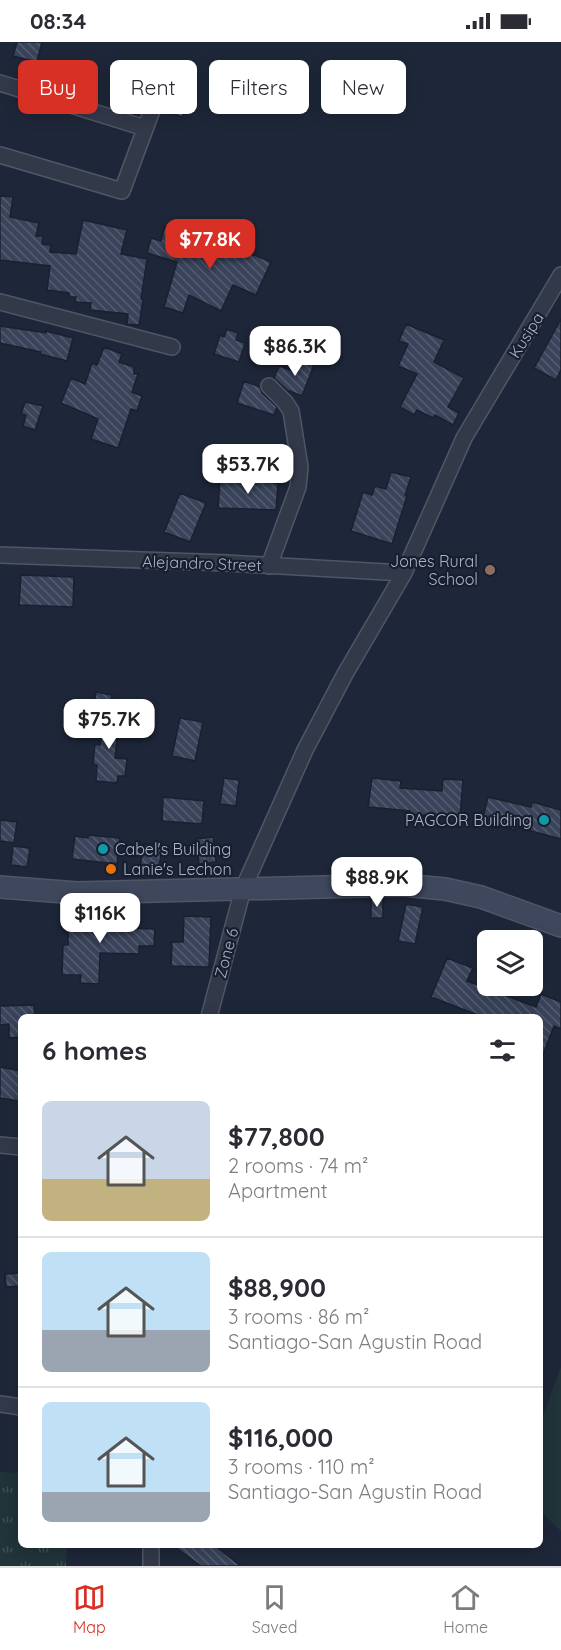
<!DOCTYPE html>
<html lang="en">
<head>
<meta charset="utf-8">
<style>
	body { margin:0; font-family:Quicksand,sans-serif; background:#f2f2f3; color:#2b2b33; height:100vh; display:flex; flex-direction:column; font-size:22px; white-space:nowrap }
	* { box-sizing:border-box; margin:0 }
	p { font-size:20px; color:#7c7c81 }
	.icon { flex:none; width:33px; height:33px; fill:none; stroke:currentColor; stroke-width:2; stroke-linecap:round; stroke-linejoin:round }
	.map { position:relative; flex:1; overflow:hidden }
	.drawer { position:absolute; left:18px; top:972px; width:525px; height:534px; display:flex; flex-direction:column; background:#fff; border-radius:9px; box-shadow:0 3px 15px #0003 }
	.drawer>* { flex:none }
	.top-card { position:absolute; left:18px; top:18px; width:525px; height:54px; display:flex; gap:12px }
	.controls { position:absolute; left:477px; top:888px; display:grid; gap:12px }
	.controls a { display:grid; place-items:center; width:66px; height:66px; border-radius:9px; background:#fff; box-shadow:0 3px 15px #0003; font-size:30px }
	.price { position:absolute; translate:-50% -51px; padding:0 14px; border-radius:12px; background:#fff; color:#222; font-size:20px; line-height:39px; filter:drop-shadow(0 2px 3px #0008) }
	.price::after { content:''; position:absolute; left:50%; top:36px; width:18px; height:14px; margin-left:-9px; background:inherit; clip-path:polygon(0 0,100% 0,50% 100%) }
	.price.current { background:#d93025; color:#fff }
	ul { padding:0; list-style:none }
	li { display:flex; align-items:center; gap:18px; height:150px; padding:0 24px }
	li+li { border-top:2px solid #e1e1e2 }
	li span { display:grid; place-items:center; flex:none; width:168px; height:120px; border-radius:9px; color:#555 }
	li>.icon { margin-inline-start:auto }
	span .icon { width:72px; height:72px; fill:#fffc; stroke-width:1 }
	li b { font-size:26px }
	h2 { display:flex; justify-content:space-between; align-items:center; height:72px; padding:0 24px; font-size:26px }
	.tag { padding:0 21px; border-radius:9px; background:#fff; box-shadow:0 3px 15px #0003; font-size:21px; line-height:54px }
	.tag.current { background:#d93025; color:#fff }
	.status { display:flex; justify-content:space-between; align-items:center; height:42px; padding:0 30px; background:#fff; direction:ltr }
	.status svg { height:16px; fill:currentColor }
	.tabs { display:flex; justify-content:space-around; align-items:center; height:84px; border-top:2px solid #e1e1e2; background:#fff; font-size:16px; color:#7c7c81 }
	.tabs a { display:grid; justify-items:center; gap:3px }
	.tabs .current { color:#d93025 }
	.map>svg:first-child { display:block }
</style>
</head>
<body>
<div class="status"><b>08:34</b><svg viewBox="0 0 49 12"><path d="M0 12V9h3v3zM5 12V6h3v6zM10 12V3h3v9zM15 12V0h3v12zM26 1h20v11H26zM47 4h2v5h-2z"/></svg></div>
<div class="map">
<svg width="561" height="1524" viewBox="0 0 561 1524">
	<defs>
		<pattern id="park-tufts" width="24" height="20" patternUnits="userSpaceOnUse" patternTransform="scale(1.5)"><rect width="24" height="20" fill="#20343a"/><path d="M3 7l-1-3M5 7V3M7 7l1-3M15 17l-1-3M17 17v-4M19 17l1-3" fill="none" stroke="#3e4f55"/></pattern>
		<pattern id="building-back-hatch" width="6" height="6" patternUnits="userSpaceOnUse" patternTransform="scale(1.5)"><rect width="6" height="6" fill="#39435a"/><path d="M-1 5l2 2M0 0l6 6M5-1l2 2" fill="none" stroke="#535c70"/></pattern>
	</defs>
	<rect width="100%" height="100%" fill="#1e2739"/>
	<path fill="url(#park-tufts)" d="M0,1430L21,1431V1503H67L66,1524H0Z"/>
	<path fill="#20343a" d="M561,1325V1489L540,1469V1381Z"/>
	<path fill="url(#building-back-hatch)" stroke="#192030" stroke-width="1.5" d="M17,0H42L37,20L13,14Z
		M170,47L185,52L182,61L187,63L182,75L162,68Z
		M0,154L13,155L10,175L39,181L36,194H43L42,202L51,203L50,210L76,212L83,178L127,188L121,212L147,217L141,257L143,258L139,283L127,282L128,272L90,268L91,261L75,260L76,255H69V251L47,248L50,224L0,218Z
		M164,186L182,191L179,205L211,215L223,188L254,201L249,211L271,220L256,253L233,243L221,269L189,253L183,271L164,265L177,220L147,211L151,196L161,199Z
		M561,277V328L556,338L534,326Z
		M406,282L444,298L434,320L464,336L448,365L459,371L453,383L435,373L433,376L417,368L414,373L400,365L417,332L398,324L408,302L399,299Z
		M0,284L46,291V289L73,296L67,319L40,312L41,310L0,301Z
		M227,287L238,291L236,298L245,301L239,320L214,312L220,293L224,295Z
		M104,305L122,312L119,320L134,325V332H138L132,350L142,354L137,369L131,367L118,406L91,397L98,377L61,361L71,336L85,342L92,321L97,323Z
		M297,318L314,323L302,354L287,348L274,336L279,324L293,329Z
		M244,339L260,345L262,351L277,365L274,373L237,361Z
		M25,360L43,364L35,388L23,384L26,373L21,372Z
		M391,430L411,435L405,453L407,454L392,502L351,489L363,450L372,453L375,444L386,447Z
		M220,438L278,441L276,468L218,466Z
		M180,451L206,461L190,500L164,490Z
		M21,533L74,535L73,565L19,563Z
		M96,650L112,653L110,665L94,663Z
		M104,667L120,669L115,716L127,717L125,734H118L117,741L96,739L97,723L93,722L95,702L100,703Z
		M180,676L203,680L195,719L172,714Z
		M224,736L239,738L236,764L220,762Z
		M372,736L401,739L400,746L442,749L443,737L463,738L460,776L410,772V769L368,765Z
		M163,755L204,759L202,782L162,779Z
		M488,755L531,765L532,760L561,768V797L516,785L515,788L482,780Z
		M0,778L17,780L14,801L0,799Z
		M88,793L120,796L117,822L72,817L75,794L88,796Z
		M213,795L216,820L199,822L196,797Z
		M144,802L162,804L159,827L140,825Z
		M13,804L30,806L27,825L11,823Z
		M374,856L383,857V876H371V857Z
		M406,862L423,865L415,902L398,899Z
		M109,869H123L122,886L155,887L154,904H139V912L100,911L99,942L80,941L81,933H62L63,903H68V874L109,875Z
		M184,874L211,875L209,925L171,924L172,900H183Z
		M447,916L473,926L467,939L536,965L541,952L561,960V987L554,984L541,1018L540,975H483L431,955Z
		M34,963L35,975H21V995L9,996V982L0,983V964Z
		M0,1025L21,1029L19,1059L0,1056Z
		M21,1231V1244L6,1245L5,1232Z
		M172,1503H214L241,1524H201Z"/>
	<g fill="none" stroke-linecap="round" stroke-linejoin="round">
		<g stroke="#4f5667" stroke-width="18">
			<path id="street" d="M0,41L145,86
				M0,113L122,149L164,36
				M0,260L172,305
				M0,513L227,521L404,531
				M269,524L298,445L300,425L291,369L285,360L269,344
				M209,975L243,847L305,708L345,632L404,531L464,396L561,233
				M0,1103L21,1105
				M0,1362L21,1365
				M151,1503V1524"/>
		</g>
		<g stroke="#4f5667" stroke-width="24">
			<path id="secondary" d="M0,845L77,851L403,843L445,847L481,855L561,884"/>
		</g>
		<use href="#street" stroke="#323949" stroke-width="15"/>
		<use href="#secondary" stroke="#3f475d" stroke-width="21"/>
	</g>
	<circle fill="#8d6e63" stroke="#171e2e" stroke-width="2" cx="490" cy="528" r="6"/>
	<g fill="#0f9aa8" stroke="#171e2e" stroke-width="2">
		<circle cx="544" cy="778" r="6"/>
		<circle cx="103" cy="807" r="6"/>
	</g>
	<circle fill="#e8710a" stroke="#171e2e" stroke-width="2" cx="111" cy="827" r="6"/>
	<g text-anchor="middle" stroke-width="4.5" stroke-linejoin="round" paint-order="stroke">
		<g font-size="16" fill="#abb3c6" stroke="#171e2e">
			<text transform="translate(526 293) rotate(-58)" y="6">Kusipa</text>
			<text transform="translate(202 521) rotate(2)" y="6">Alejandro Street</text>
			<text transform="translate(226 911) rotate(-75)" y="6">Zone 6</text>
		</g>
		<g font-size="16" fill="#abb3c6" stroke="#171e2e" text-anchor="end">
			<text x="478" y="525">Jones Rural<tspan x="478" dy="18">School</tspan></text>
			<text x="532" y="784">PAGCOR Building</text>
			<text x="115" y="813" text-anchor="start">Cabel's Building</text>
			<text x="123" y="833" text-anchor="start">Lanie's Lechon</text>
		</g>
	</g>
</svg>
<div class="controls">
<a><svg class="icon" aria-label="layers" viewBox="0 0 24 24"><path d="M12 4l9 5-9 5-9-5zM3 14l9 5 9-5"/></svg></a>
</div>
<b class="price current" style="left:210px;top:228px">$77.8K</b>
<b class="price" style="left:295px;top:335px">$86.3K</b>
<b class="price" style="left:248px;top:453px">$53.7K</b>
<b class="price" style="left:109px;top:708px">$75.7K</b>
<b class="price" style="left:377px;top:866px">$88.9K</b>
<b class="price" style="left:100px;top:902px">$116K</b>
<div class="top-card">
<a class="tag current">Buy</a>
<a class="tag">Rent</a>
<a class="tag">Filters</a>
<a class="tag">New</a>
</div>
<section class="drawer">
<h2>6 homes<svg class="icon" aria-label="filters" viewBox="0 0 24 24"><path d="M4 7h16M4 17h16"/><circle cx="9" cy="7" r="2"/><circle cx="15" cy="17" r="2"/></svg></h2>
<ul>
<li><span style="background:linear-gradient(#c9d6e8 65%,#c2b280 0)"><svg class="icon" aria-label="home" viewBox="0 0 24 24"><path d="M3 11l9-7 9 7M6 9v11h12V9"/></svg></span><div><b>$77,800</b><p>2 rooms · 74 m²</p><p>Apartment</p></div></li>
<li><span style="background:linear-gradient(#bfe0f5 65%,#9aa5b1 0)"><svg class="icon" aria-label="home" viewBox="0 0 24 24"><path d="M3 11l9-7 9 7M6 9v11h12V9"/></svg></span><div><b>$88,900</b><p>3 rooms · 86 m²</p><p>Santiago-San Agustin Road</p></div></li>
<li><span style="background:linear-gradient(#bfe0f5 75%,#9aa5b1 0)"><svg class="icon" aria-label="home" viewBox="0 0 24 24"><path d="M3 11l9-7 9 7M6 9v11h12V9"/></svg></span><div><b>$116,000</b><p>3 rooms · 110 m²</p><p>Santiago-San Agustin Road</p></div></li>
</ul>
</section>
</div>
<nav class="tabs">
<a class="current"><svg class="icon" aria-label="map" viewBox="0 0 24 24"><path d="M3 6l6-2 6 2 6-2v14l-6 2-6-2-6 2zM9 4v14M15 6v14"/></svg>Map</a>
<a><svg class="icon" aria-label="saved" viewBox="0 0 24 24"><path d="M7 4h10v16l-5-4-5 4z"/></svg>Saved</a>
<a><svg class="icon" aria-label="home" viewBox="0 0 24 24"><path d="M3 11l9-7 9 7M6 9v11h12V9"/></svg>Home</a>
</nav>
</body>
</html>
